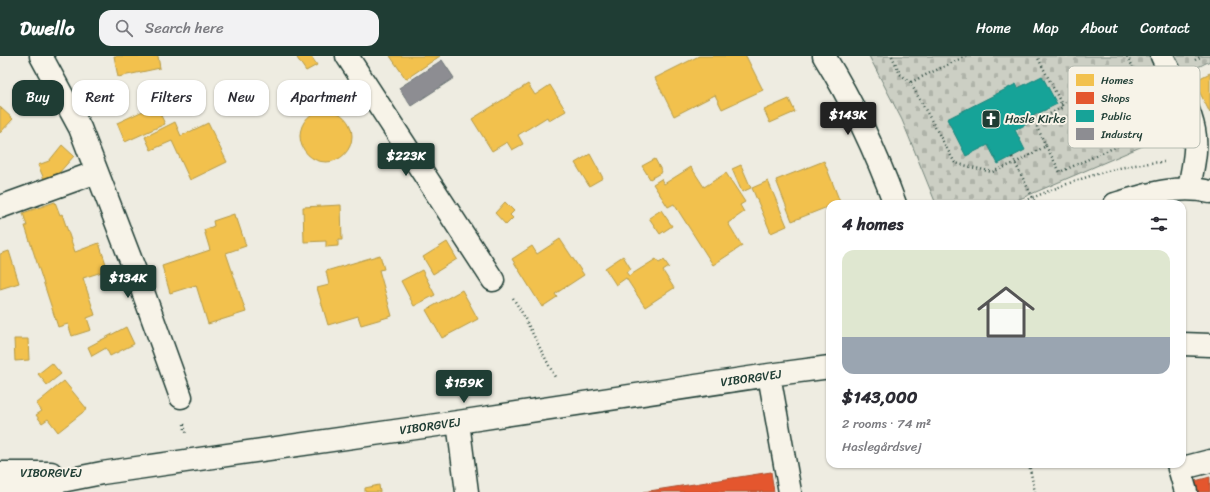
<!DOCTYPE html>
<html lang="en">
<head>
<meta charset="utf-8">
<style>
	body { margin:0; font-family:Sriracha,sans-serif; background:#f2f2f3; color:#2b2b33; height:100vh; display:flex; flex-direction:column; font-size:15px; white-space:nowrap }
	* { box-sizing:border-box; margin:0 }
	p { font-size:13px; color:#7c7c81 }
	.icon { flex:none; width:22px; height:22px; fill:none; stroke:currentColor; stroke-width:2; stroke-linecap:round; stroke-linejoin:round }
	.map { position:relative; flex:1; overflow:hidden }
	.sheet { position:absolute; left:826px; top:144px; width:360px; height:268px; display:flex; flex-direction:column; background:#fff; border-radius:12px; box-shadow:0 1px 3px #0004 }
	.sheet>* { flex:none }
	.banner { position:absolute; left:12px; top:24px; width:380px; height:36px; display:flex; gap:8px }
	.price { position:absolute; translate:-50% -34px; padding:0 9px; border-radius:4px; background:#1f3d34; color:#fff; font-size:13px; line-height:26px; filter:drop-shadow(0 1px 2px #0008) }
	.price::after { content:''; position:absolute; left:50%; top:24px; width:12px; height:9px; margin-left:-6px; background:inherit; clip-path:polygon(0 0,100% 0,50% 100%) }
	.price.on { background:#222; color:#fff }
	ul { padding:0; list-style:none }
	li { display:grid; align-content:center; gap:8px; height:212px; padding:0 16px }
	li+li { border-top:1px solid #e1e1e2 }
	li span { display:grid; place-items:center; height:124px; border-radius:12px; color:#555 }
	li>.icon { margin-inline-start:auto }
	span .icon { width:72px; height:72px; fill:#fffc; stroke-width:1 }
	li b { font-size:17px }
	h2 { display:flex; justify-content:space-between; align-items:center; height:48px; padding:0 16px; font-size:17px }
	.chip { padding:0 14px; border-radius:12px; background:#fff; box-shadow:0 1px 3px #0004; font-size:14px; line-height:36px }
	.chip.on { background:#1f3d34; color:#fff }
	header { display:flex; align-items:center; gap:24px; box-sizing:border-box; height:56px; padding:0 20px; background:#1f3d34; color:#fff }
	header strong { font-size:19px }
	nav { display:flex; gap:22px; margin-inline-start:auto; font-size:14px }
	.search { width:280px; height:36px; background:#f2f2f3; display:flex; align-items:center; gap:10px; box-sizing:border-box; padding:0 14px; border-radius:12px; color:#7c7c81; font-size:15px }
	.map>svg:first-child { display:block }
</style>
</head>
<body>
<header>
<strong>Dwello</strong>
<div class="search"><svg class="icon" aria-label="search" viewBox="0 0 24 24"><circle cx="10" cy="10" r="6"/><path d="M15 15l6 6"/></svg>Search here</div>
<nav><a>Home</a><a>Map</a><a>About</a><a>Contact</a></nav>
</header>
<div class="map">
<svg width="1210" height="436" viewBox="0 0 1210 436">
	<defs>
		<pattern id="cemetery-stones" width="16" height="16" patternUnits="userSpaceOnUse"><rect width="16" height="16" fill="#cccfc4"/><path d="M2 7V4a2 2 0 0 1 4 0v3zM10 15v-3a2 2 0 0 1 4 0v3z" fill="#afb3a9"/></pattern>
	</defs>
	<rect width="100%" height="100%" fill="#eeece1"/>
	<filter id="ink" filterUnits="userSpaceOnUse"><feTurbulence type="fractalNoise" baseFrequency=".025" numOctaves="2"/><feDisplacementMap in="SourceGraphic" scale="8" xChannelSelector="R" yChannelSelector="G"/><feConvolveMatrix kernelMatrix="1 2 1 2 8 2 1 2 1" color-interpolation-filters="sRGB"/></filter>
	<g filter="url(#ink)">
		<path fill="url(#cemetery-stones)" stroke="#76867c" d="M869,0H1210V5L1184,18L1182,73L1008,148H936L902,64Z"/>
		<path fill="#f2c14e" stroke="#b39946" d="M114,0H158L160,12L118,21Z
			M301,0H311L317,9L306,15L297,2Z
			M390,0H440L406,23Z
			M699,0H746L763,34L722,53L715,39L674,60L655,22Z
			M1210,17V57L1194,25Z
			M528,28L535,39L550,29L566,55L549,65L547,61L518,79L523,88L512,94L507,86L492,95L472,63Z
			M789,43L795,56L770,67L764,54Z
			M156,49L165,68L125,86L117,67Z
			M0,51L13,63L0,77Z
			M300 80a26 26 0 1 1 52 0a26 26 0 1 1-52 0Z
			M175,66L181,80L208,67L227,106L190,124L172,85L151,94L145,81Z
			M62,89L74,100L58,118L44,123L38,109L49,105Z
			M590,98L603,122L589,130L575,107Z
			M655,103L662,116L650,123L642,110Z
			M824,105L840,146L830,148V150L792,165L776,124Z
			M741,109L751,132L742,136L732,113Z
			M691,111L704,131L726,117L745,146L740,149L744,156L728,167L742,190L713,209L674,148L668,151L653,128L661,123L664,128Z
			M768,125L787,170L771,177L752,132Z
			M55,146L60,159L62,158L75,196L99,187L108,214L83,222L95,259L87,262L91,274L72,280L68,268L58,271L25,170H27L23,157Z
			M505,146L514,155L510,159L513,162L506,169L495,157Z
			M341,149L342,184H338V190L326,191V185L304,186L303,151Z
			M661,154L672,170L660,178L649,162Z
			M234,158L235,163H237L246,190L226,197L246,256L208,268L196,229L170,237L162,210L210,194L204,174L214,170L213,165Z
			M560,183L584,219L555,238L557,241L542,251L512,203L532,190L537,198Z
			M447,186L457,203L433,218L423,201Z
			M9,195L19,227L0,233V198Z
			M380,199L384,213L379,214L392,260L361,269L358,260L328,269L317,232L329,229L326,215Z
			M623,200L631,213L626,216L629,220L656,203L659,207L664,204L669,211L663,215L674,232L645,251L626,222L616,229L605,212Z
			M422,214L435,239L414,250L401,225Z
			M462,234L478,263L442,282L426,254Z
			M126,271L134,288L110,300L106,292L92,300L88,291Z
			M14,283H28L29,304L15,305Z
			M52,307L61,318L47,329L38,318Z
			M64,325L87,353L58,376L48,363L42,367L36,359L42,355L36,348Z
			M379,429L380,436H365V432Z"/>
		<path fill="#e4572e" stroke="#a94f30" d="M771,416L774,436H643Z
			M1210,421V436H1198L1195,425Z"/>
		<path fill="#17a398" stroke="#19847a" d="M1042,20L1057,48L1033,60L1035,64L1015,74L1025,94L998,108L988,89L966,100L947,63L1016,28L1018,32Z"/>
		<path fill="#8d8d92" stroke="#6c7576" d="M442,4L454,22L411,50L399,32Z"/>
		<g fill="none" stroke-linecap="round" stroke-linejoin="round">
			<g stroke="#1f3d34" stroke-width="25">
				<path id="minor" d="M41,0L80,72L142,233L181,341
					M347,0L493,224
					M824,0C853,47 876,96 895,148
					M1162,0C1173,23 1189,49 1194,74C1198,93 1192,114 1189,133
					M1115,148C1145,139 1179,128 1210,136
					M0,151L97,116
					M1182,288L1210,289
					M769,319L790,436
					M458,366L467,436
					M1178,408L1186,436
					M1179,413L1210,405
					M0,417H51
					M6,436L102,417L458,366L769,319L830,311"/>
			</g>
			<path stroke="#1f3d34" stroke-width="2.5" stroke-dasharray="1 3" stroke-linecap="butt" d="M892,0L900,18L910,26L955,107L992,116L1015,107L1046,90L1037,71L1040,63L1063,51L1037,0
				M1195,4L1202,0
				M1133,11L1154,49
				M911,26L966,0
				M1061,48L1133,11L1127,0
				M1046,90L1060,116L1164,69
				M1012,101L1036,148
				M1018,148C1064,128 1114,108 1164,106
				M513,242L521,255L556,323
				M184,368L186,378
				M1029,408L1035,436"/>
			<use href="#minor" stroke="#f7f3e8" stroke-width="22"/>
		</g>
	</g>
	<defs>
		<g id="church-square" transform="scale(1)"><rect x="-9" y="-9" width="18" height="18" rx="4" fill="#1f3d34" stroke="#f7f3e8"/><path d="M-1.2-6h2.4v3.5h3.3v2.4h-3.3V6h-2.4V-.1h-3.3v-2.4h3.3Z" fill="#fff"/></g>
	</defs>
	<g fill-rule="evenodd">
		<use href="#church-square" x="991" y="63"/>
	</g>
	<g text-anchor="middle" stroke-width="4" stroke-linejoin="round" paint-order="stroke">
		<g font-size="12" fill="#1f3d34" stroke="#f7f3e8" text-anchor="start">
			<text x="1005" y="67">Hasle Kirke</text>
		</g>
		<g font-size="12" fill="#1f3d34" stroke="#f7f3e8">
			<text transform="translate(751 322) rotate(-8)" y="4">VIBORGVEJ</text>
			<text transform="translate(430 370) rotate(-8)" y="4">VIBORGVEJ</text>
			<text x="51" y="421">VIBORGVEJ</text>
		</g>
	</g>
	<rect x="1068" y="10" width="132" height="82" rx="6" fill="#f7f3e8" stroke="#b6bcb2" stroke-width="1"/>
	<rect x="1076" y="18" width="18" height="12" fill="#f2c14e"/>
	<rect x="1076" y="36" width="18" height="12" fill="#e4572e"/>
	<rect x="1076" y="54" width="18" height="12" fill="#17a398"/>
	<rect x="1076" y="72" width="18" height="12" fill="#8d8d92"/>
	<g font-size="11" fill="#1f3d34">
		<text x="1101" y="28">Homes</text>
		<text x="1101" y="46">Shops</text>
		<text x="1101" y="64">Public</text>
		<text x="1101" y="82">Industry</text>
	</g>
</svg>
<b class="price on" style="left:848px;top:80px">$143K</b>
<b class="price" style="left:406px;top:121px">$223K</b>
<b class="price" style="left:128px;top:243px">$134K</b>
<b class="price" style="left:464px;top:348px">$159K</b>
<div class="banner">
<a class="chip on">Buy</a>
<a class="chip">Rent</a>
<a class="chip">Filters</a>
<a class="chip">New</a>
<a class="chip">Apartment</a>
</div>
<section class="sheet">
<h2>4 homes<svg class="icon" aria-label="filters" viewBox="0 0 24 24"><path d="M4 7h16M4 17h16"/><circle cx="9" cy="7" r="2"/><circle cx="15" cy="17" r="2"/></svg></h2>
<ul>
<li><span style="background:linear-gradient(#dfe7d0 70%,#9aa5b1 0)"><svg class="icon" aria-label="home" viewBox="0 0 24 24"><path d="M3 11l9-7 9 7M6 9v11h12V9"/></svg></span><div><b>$143,000</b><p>2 rooms · 74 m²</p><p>Haslegårdsvej</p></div></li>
</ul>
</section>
</div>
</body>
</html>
